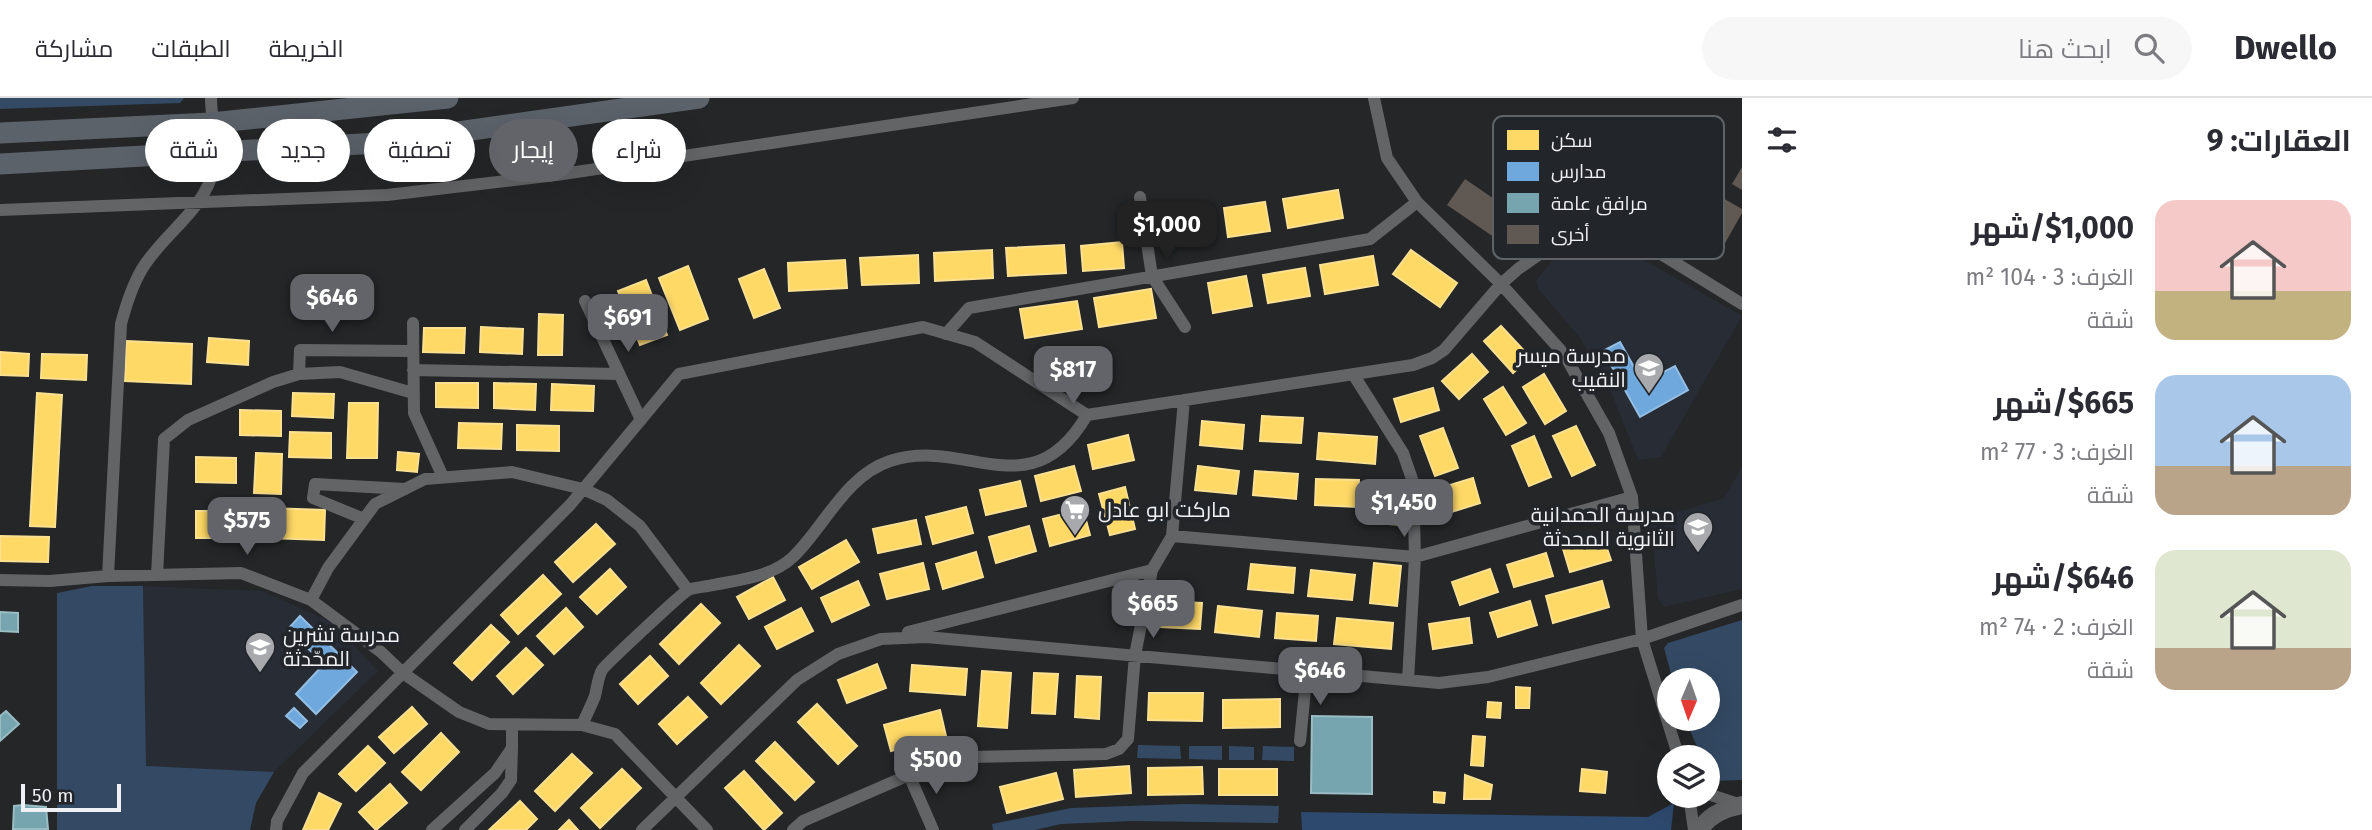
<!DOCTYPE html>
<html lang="ar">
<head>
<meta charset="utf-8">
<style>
	body { margin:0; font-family:"Fira Sans",Cairo,sans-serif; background:#f7f7f7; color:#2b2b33; direction:rtl; height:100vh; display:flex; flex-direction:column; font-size:26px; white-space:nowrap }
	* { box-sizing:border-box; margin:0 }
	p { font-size:23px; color:#7c7c81 }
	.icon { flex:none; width:38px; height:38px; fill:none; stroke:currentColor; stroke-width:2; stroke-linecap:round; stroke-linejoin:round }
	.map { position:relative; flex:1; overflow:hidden; direction:ltr }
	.side { display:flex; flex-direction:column; background:#fff; width:630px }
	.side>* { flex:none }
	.top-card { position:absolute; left:21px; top:21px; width:665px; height:63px; direction:rtl; display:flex; gap:14px }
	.needle { width:46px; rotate:182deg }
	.fabs { position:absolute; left:1657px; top:570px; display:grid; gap:14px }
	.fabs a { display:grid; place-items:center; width:63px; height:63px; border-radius:50%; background:#fff; box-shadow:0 7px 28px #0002; font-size:35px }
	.scale { position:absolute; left:21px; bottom:18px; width:100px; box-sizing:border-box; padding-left:7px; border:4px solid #eef0f3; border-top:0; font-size:19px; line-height:24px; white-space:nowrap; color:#eef0f3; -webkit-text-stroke:5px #22262a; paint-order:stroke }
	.price { position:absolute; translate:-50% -60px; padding:0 16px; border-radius:14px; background:#636469; color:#fff; font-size:23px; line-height:46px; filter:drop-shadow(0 2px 4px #0008) }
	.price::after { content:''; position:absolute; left:50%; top:42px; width:21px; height:16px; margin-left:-10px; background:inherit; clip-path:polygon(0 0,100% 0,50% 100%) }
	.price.selected { background:#222; color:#fff }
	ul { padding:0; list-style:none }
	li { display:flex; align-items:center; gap:21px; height:175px; padding:0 21px }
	li span { display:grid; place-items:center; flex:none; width:196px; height:140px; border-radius:21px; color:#555 }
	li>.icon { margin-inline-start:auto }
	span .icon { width:84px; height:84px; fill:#fffc; stroke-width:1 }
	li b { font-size:30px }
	h2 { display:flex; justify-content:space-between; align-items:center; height:84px; padding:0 21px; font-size:30px }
	.pill { padding:0 24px; border-radius:32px; background:#fff; box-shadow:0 7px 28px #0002; font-size:24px; line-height:63px }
	.pill.selected { background:#636469; color:#fff }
	header { display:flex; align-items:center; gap:42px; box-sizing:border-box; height:98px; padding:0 35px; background:#fff; border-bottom:2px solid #e1e1e2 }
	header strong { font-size:33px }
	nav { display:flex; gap:38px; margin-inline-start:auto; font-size:24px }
	.search { width:490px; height:63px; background:#f7f7f7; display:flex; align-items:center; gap:18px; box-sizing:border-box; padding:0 24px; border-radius:38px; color:#7c7c81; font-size:26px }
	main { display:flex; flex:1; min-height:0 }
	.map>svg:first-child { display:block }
</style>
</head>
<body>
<header>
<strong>Dwello</strong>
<div class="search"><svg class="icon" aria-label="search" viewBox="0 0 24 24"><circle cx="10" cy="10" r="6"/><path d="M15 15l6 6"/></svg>ابحث هنا</div>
<nav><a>الخريطة</a><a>الطبقات</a><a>مشاركة</a></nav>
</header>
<main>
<section class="side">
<h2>العقارات: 9<svg class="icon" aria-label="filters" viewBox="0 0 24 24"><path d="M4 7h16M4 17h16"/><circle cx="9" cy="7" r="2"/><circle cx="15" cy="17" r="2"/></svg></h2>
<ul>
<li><span style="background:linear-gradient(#f6c9c9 65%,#c2b280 0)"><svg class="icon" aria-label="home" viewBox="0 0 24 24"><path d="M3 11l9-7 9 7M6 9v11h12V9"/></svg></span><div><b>$1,000/شهر</b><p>الغرف: 3 · 104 m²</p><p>شقة</p></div></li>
<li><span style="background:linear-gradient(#a9c7e8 65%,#b9a48a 0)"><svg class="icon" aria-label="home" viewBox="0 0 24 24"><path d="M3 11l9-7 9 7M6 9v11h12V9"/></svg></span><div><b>$665/شهر</b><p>الغرف: 3 · 77 m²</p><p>شقة</p></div></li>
<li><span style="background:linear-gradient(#dfe7d0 70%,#b9a48a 0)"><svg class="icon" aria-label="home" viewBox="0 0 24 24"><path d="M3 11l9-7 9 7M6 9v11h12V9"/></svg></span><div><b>$646/شهر</b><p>الغرف: 2 · 74 m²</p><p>شقة</p></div></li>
</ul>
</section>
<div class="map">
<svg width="1742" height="732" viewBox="0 0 1742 732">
	<rect width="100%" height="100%" fill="#242628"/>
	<path fill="#272c35" d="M1613,149L1648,164L1742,218L1661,359L1638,362L1611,294L1578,237L1539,192L1536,182L1552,163L1570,154Z
		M1742,369V491L1664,509L1658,500L1651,422L1724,400Z
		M143,488L263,493L333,525L378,573L274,674L145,669Z"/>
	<path fill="#344963" d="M0,0H184L180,5L0,11Z
		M92,488H143L146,668L274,674L256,705L250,732H57V495Z
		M1742,522V682L1716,683L1710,679L1708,660H1702L1685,621H1708V583H1673L1664,550L1668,545Z
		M1138,647L1180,648L1181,661L1137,660Z
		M1189,648H1222V662L1189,661Z
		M1229,648L1254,649V662H1229Z
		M1263,648L1294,649V663L1262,662Z
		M1185,706L1279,708L1278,725L1133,723L1061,726L1035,732H993L992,726L1071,710Z"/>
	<path fill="#2d496d" d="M1674,705L1671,732H1302L1301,714L1648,719Z"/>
	<path fill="#ffd966" stroke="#fae090" stroke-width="2" d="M1338,92L1343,120L1288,130L1283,101Z
		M1265,104L1270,133L1228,139L1224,110Z
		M1207,112L1212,141L1172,148L1167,118Z
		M1122,144L1124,170L1083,173L1081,148Z
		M1064,147L1066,175L1008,178L1006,150Z
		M992,152L993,180L935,183L934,155Z
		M1411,152L1457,185L1440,209L1393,176Z
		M918,157L919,185L862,187L860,160Z
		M1373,158L1378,187L1325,196L1320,167Z
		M845,162L847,190L789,193L788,165Z
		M688,168L708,221L680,232L659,180Z
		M1305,170L1310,198L1268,205L1263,177Z
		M764,171L780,210L754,220L739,181Z
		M1246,178L1252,208L1213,215L1208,185Z
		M646,182L667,237L640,247L618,193Z
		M1151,191L1156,220L1099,229L1094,200Z
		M1077,203L1082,231L1025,240L1020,211Z
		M539,216L563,217L562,257H538Z
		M1501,228L1530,259L1513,275L1484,243Z
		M481,229L523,231L522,256L480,254Z
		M424,230H465L464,255L423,254Z
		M209,240L249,243L248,267L207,264Z
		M126,243L192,246L191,286L125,283Z
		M0,254L29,256L28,278L0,277Z
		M42,256L87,257L86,282L41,280Z
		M1472,256L1488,274L1459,301L1442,283Z
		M1544,276L1566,313L1545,326L1523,289Z
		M436,285H478V310L436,309Z
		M494,285L536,286L535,312L494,310Z
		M552,286L594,288L593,313L551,312Z
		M1503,289L1526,325L1506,337L1484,301Z
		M1433,290L1439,312L1401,324L1394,301Z
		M37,295L62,297L55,429L30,428Z
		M293,295L334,296L333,320L292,318Z
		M349,305H378L377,360H347Z
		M240,312L281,313V338L240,337Z
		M1262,318L1303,320L1301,345L1260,343Z
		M1202,323L1244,327L1242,351L1200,347Z
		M459,325L502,326L501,351L458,350Z
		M517,327L559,328V353L517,352Z
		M1576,328L1595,367L1572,378L1553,338Z
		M1443,330L1458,370L1435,378L1420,338Z
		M290,334L331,335V360L289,359Z
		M1319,335L1377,339L1375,366L1317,361Z
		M1128,337L1134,362L1093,371L1088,347Z
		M1534,338L1551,379L1529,388L1512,348Z
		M398,354L419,356L417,374L397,372Z
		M256,355L282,356L281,396L254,395Z
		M196,359L236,360V385L196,384Z
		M1074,368L1081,393L1041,403L1035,378Z
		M1198,368L1239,373L1236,396L1195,392Z
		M1255,373L1298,376L1296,401L1253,397Z
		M1473,380L1480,405L1442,417L1434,392Z
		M1316,381L1359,382L1358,409L1315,407Z
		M1020,383L1026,408L986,417L980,392Z
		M1377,383L1406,385L1403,427L1374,425Z
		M1125,389L1135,431L1110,437L1099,396Z
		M966,409L973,435L933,446L926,419Z
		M268,410L325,412L324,442L267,440Z
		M1083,411L1090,437L1050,448L1043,421Z
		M196,413H250V440H196Z
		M916,422L921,446L878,455L873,431Z
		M596,426L615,446L573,484L555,464Z
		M1029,428L1036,453L996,465L989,439Z
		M0,438L49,439L48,464L0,463Z
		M1603,439L1611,462L1570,474L1563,451Z
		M846,442L859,464L812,491L799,469Z
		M976,454L983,479L943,491L936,466Z
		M1546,455L1553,478L1514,489L1507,467Z
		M923,465L929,491L887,501L880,476Z
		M1374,465L1401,468L1397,508L1370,505Z
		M1251,466L1295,470L1293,495L1248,491Z
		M610,471L626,489L597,516L580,499Z
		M1490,471L1498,494L1460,507L1452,484Z
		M1311,472L1355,477L1352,502L1308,498Z
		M543,477L561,496L518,536L501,517Z
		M773,479L785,502L749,521L737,499Z
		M858,483L869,507L832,524L821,500Z
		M1602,483L1609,509L1553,525L1546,498Z
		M1162,503L1202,505L1200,531L1160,529Z
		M1530,503L1537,527L1498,539L1490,515Z
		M701,506L720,525L679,566L660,546Z
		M1218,508L1262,513L1259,539L1215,534Z
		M566,510L583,529L554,556L537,538Z
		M801,510L813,533L777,551L765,529Z
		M1277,515L1318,518L1316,543L1275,540Z
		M1337,520L1393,525L1391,551L1334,546Z
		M1469,520L1472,545L1433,551L1429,526Z
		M491,527L509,544L472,582L454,565Z
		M739,547L760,568L721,606L701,585Z
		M526,550L543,567L513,596L497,578Z
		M650,558L668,578L638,606L620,586Z
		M877,566L886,590L847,605L838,582Z
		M912,567L967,571L965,597L910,593Z
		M982,573L1011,575L1007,630L978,628Z
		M1034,575L1058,576L1055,616L1032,615Z
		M1077,578L1101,579L1099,621L1075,619Z
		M1516,589L1530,590L1529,610H1516Z
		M1149,595H1203L1202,623L1148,622Z
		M688,599L707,619L677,646L659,626Z
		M1280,601V629L1223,630V602Z
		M1488,604L1501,605L1500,620L1487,619Z
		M817,606L857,648L838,666L798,624Z
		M412,609L427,626L394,655L379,639Z
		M940,612L946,638L891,653L884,627Z
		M441,635L459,654L421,692L402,674Z
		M1473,638L1485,639L1483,668L1471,667Z
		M775,644L814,684L795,702L756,663Z
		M368,648L385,665L356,693L339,676Z
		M572,656L592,675L555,713L535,693Z
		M1129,668L1131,695L1076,699L1074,672Z
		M1202,669L1203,696L1148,697V670Z
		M622,671L641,690L600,730L581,710Z
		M1219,671H1277V697H1219Z
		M1582,671L1607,674L1605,695L1580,693Z
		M744,673L782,715L764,732L725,690Z
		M1056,675L1063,701L1007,715L1000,689Z
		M1465,677L1492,687L1490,701H1464Z
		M390,686L407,705L376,732L359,714Z
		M1434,694L1445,695L1444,705L1434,704Z
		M319,695L341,706L328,732H303Z
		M520,703L537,721L526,732H489Z
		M569,722L578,732H559Z"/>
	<path fill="#6fa8dc" stroke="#95bee3" stroke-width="2" d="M1620,244L1643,285L1675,268L1688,292L1640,319L1603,253Z
		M300,518L357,574L316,616L296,596L324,566L288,531Z
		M294,610L307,623L300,630L286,618Z"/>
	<path fill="#76a5af" stroke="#9abcc3" stroke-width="2" d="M0,514L18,515V534L0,533Z
		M6,613L19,626L0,643V618Z
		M1312,618L1372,619V696L1311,695Z
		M23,707L46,709L48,731H13L14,708Z"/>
	<path fill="#605852" d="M1742,69V92L1732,86Z
		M1465,81L1525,122L1507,148L1447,107Z
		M1721,99L1742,111V115L1724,147L1702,135Z"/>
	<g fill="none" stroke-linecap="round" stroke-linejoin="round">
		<path stroke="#636466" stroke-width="12" d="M1374,0L1387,60L1417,104L1501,186L1564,256L1609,335L1632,399L1642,541L1679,660
			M1140,99L1152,178L1185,229
			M0,112L387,97L556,77L1073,0
			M585,203L641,322
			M413,225L414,315L443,379
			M946,236L969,210L1370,141L1417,104
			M413,272L619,276
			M299,276L300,252L413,253
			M1353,276L1403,355L1413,384L1415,459L1408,582
			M364,421L313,400L315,386L405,391
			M1172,438L1415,459L1632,399
			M157,477L164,341L188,322L273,284L299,276L340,274L413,295
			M108,478L121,226C126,207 132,188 142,171C163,136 205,112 214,70C218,51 211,20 211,0
			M0,482L50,483L108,478L241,475L311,502L381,554L403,575L459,614L489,626L582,627L615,636L707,732
			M311,502L328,470L375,406L425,381L512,374L583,391L607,402L640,428L688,492
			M908,534L1152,472
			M582,627C586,618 591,608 595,598C597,590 598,579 602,572C605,567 681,496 688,492C693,490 702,489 708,488C736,482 771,480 793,459C825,428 845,378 890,363C966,338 1031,413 1087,317L1413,267L1432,260L1444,252L1501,186L1518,171L1551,148L1580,134L1609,135L1648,148L1742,206
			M1300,643L1307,572
			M909,677L933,732
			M1708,696L1738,706
			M1689,698L1694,732
			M276,732L277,723L303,675L570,407L679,276L923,229L975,244L1087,317
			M432,732L495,675L512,650V628
			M465,732L502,695L511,682L512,650
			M642,732L797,582L838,556L881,541L926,539L1439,585L1488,579L1642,541L1742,507
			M793,732L803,723L909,677L971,659L1106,656L1119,651L1128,641L1135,557L1152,472L1172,438L1184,302"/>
		<path stroke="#636466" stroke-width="18" d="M1700,732C1709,716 1725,710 1742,707"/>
		<path stroke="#5c626a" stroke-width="21" d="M0,35L211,25L448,0
			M0,66L379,45L699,0"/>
	</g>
	<defs>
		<g id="school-pin" transform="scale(1.575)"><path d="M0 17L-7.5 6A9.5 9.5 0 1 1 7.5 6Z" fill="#a7a9ac" stroke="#22262a"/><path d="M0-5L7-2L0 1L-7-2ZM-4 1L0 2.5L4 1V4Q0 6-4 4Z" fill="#fff"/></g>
		<g id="supermarket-pin" transform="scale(1.575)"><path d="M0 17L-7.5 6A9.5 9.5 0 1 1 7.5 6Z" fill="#a7a9ac" stroke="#22262a"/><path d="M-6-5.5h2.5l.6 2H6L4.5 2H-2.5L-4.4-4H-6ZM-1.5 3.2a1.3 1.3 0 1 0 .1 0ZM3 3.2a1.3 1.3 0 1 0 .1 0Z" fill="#fff"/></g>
	</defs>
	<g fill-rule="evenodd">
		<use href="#school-pin" x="1649" y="270"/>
		<use href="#supermarket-pin" x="1075" y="412"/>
		<use href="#school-pin" x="1698" y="429"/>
		<use href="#school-pin" x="260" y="549"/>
	</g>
	<g text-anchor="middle" stroke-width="7" stroke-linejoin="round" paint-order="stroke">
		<g font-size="21" fill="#eef0f3" stroke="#22262a" text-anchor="end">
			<text x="1626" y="265">مدرسة ميسر<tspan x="1626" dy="24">النقيب</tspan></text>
			<text x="1098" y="419" text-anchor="start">ماركت ابو عادل</text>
			<text x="1675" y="424">مدرسة الحمدانية<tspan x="1675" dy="24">الثانوية المحدثة</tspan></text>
			<text x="283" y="544" text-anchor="start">مدرسة تشرين<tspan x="283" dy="24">المحّدثة</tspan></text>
		</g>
	</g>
	<rect x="1493" y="18" width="231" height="143" rx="10" fill="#22262a" stroke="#5f6366" stroke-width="2"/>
	<rect x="1507" y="32" width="32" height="20" fill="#ffd966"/>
	<rect x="1507" y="64" width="32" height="19" fill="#6fa8dc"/>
	<rect x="1507" y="95" width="32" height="20" fill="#76a5af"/>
	<rect x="1507" y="127" width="32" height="19" fill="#605852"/>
	<g font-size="19" fill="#eef0f3">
		<text x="1551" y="49">سكن</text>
		<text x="1551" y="80">مدارس</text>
		<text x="1551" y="112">مرافق عامة</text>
		<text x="1551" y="143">أخرى</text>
	</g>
</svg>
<div class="fabs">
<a><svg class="needle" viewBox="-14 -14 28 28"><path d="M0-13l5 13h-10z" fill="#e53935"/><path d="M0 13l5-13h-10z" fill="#7c7c81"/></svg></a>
<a><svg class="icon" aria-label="layers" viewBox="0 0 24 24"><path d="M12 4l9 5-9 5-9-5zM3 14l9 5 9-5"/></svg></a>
</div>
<div class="scale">50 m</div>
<b class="price selected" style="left:1167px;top:163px">$1,000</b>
<b class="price" style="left:332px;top:236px">$646</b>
<b class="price" style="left:628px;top:256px">$691</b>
<b class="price" style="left:1073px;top:308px">$817</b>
<b class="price" style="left:1404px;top:441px">$1,450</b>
<b class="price" style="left:247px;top:459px">$575</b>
<b class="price" style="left:1153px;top:542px">$665</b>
<b class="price" style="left:1320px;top:609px">$646</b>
<b class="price" style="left:936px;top:698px">$500</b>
<div class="top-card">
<a class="pill">شراء</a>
<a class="pill selected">إيجار</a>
<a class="pill">تصفية</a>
<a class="pill">جديد</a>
<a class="pill">شقة</a>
</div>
</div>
</main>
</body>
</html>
